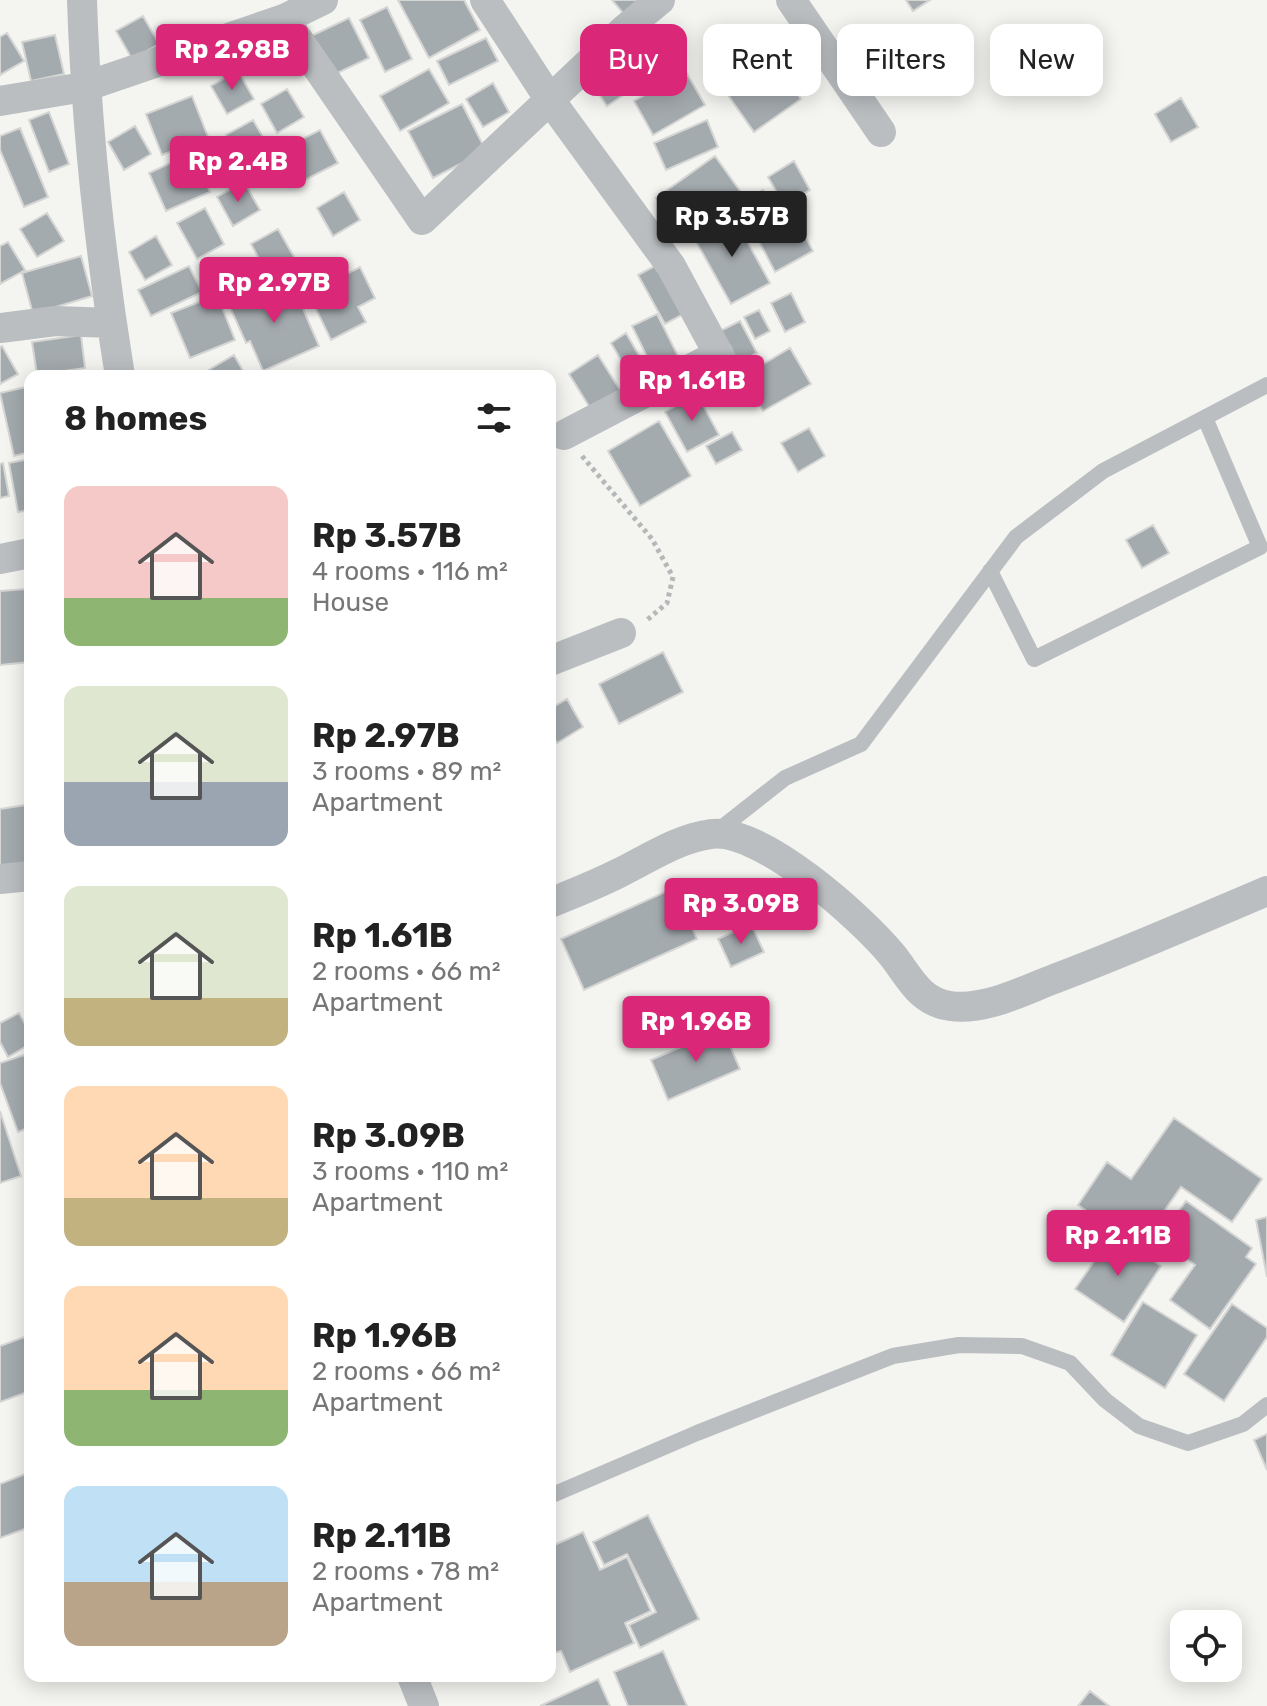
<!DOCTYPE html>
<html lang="en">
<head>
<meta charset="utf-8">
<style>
	body { margin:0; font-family:Rubik,sans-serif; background:#f2f2f2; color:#222; height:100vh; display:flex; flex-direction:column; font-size:30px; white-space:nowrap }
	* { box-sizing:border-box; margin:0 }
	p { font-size:26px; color:#767676 }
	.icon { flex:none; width:44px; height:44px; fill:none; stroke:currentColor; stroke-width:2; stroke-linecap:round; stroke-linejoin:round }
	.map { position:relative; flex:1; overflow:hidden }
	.sheet { position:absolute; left:24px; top:370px; width:532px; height:1312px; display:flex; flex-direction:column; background:#fff; border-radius:16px; box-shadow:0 4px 20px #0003 }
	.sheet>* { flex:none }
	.guide { position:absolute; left:580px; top:24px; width:566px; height:72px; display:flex; gap:16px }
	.tools { position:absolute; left:1170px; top:1610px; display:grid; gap:16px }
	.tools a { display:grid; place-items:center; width:72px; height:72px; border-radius:16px; background:#fff; box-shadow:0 4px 20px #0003; font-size:40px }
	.price { position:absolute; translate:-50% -68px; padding:0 18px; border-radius:8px; background:#db2777; color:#fff; font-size:26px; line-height:52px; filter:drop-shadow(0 2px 4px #0008) }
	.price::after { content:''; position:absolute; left:50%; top:48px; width:24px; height:18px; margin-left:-12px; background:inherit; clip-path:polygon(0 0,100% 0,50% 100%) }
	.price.selected { background:#222; color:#fff }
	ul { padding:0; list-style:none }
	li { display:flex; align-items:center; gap:24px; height:200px; padding:0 40px }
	li span { display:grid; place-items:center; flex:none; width:224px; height:160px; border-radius:16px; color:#555 }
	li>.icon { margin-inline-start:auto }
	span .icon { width:96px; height:96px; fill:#fffc; stroke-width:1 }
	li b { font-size:34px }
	h2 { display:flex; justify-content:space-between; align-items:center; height:96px; padding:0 40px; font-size:34px }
	.chip { padding:0 28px; border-radius:16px; background:#fff; box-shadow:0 4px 20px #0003; font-size:28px; line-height:72px }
	.chip.selected { background:#db2777; color:#fff }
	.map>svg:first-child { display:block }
</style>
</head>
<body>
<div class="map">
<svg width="1267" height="1706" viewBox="0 0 1267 1706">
	<rect width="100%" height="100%" fill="#f4f4f1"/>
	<path fill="#a4abaf" stroke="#d5d5d4" stroke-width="2" d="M398,0H464L480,30L429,58Z
		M612,0H640L623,13Z
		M906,0H930L913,11Z
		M387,7L412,59L385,72L360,20Z
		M143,16L159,44L132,59L116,31Z
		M349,18L369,58L329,77L309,37Z
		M768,28L792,62L781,70L801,99L754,132L709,68Z
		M669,31L680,48L645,73L633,56Z
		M7,33L24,61L0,75V37Z
		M55,35L64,74L31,81L22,42Z
		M486,38L498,61L449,85L437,61Z
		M956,42L972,70L946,86L929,57Z
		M619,63L635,87L607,106L591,82Z
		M429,69L449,103L400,131L380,96Z
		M238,71L254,99L227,114L211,86Z
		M686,72L705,105L653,135L634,101Z
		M493,83L509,112L483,127L466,99Z
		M287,89L304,117L277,133L261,104Z
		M192,96L208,137L162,155L146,114Z
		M1181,98L1198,127L1171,142L1155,114Z
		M462,104L486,151L433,178L408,131Z
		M49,112L69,164L49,172L29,120Z
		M253,120L270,149L243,164L226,135Z
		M707,120L718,147L666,170L654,143Z
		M135,126L151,154L124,170L108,142Z
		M20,128L48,197L24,207L0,150V136Z
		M320,130L338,163L297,184L280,150Z
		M192,153L210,192L166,211L149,173Z
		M715,156L740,191L682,234L656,198Z
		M794,161L810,190L784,205L768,177Z
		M244,182L260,210L233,226L217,197Z
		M763,190L780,219L753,234L736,206Z
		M344,192L360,220L333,236L317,208Z
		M205,208L224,244L197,259L177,223Z
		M47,213L64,241L37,257L20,229Z
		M732,214L770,283L731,304L693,236Z
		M798,223L813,251L775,272L760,243Z
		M278,229L294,257L267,273L251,244Z
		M156,236L172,265L145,280L129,252Z
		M8,242L25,270L0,284V246Z
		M81,256L92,296L33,314L22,273Z
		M664,261L691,310L665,324L638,275Z
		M338,265L343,276L360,267L375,298L358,307L366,322L331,340L303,282Z
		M189,266L202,292L151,316L138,290Z
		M291,281L319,346L263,371L250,341L246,343L225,296L238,290L243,302Z
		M791,293L805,322L785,332L771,303Z
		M217,295L235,340L190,358L171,313Z
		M759,310L770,331L755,339L744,317Z
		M657,314L682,364L657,377L632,326Z
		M740,321L757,353L734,365L716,333Z
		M626,333L652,378L637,387L611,343Z
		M81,335L85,368L37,375L32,342Z
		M2,346L18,374L0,384V347Z
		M790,348L811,384L763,411L742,377Z
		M234,355L246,376H210L207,371Z
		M598,355L622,393L592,411L569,374Z
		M26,387L30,403V452L14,456L0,393Z
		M697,394L719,435L687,452L665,412Z
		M659,421L691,476L640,506L608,451Z
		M809,428L825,456L798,472L781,443Z
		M732,432L742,450L716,464L706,446Z
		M30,459V510L18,512L9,463Z
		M3,463L9,496L0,498V464Z
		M1153,525L1169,553L1142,568L1126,540Z
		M26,589L27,605H30V662L0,665V591Z
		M663,652L683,692L619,724L599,684Z
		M567,699L583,727L557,743L550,732V709Z
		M26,805L30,835V864L0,869V809Z
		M674,888L697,939L584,990L561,939Z
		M751,924L764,952L731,967L718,939Z
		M19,1013L30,1033V1044L8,1057L0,1042V1023Z
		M723,1029L740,1069L668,1100L651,1060Z
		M24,1055L30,1072V1127L18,1132L0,1083V1063Z
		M0,1111L21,1176L0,1183Z
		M1174,1118L1262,1179L1232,1222L1181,1187L1139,1247L1078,1205L1107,1162L1131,1179Z
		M1186,1201L1252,1248L1246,1257L1256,1264L1210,1329L1170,1300L1195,1265L1159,1239Z
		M1267,1217V1277L1256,1220Z
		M1113,1234L1161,1266L1124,1322L1075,1289Z
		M1143,1302L1197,1335L1165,1388L1111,1355Z
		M1232,1304L1267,1328V1337L1224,1401L1184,1374Z
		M30,1335V1391L0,1402V1346Z
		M1267,1434V1470L1254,1440Z
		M30,1472V1527L0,1538V1484Z
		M648,1515L699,1619L640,1648L629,1625L656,1612L627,1554L604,1565L593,1542Z
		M583,1532L600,1570L627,1557L651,1611L625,1623L634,1643L570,1672L561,1651L550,1654V1547Z
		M663,1651L687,1706H628L614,1672Z
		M598,1679L610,1706H540Z
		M1090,1691L1109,1706H1078Z"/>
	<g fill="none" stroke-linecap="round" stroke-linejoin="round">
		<path stroke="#b4b8b9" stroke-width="5" stroke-dasharray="4 4" stroke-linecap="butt" d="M582,456L652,539L673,577L667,603L647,620"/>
		<path stroke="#babec0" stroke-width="16" d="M990,571L1034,659L1260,547L1205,418
			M715,833L785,778L861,744L1016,537L1103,471L1267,385
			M550,1496L697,1433L893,1356L959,1345L1022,1346L1070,1363L1105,1400L1139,1426L1188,1443L1243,1424L1267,1405"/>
		<path stroke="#babec0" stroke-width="30" d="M82,0C86,126 100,252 120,376
			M485,0L550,100L671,266L739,392
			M791,0L881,132
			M284,19L422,220L625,29L660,0
			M0,101L84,87L284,19L323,0
			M0,328L56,321L112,323
			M564,435L719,354
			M0,559L30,553
			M550,661L621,633
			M0,879L30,876
			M550,903C572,894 595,885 617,874C648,859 676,839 711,834C761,827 863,919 893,956C910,978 920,1002 950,1006C985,1011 1022,991 1054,979C1126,952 1196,921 1267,891
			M412,1676L424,1706"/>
	</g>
</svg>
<div class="tools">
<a><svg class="icon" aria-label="locate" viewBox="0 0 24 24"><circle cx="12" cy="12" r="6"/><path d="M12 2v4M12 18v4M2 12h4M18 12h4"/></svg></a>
</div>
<b class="price" style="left:232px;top:92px">Rp 2.98B</b>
<b class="price" style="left:238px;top:204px">Rp 2.4B</b>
<b class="price selected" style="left:732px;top:259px">Rp 3.57B</b>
<b class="price" style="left:274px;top:325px">Rp 2.97B</b>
<b class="price" style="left:692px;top:423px">Rp 1.61B</b>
<b class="price" style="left:741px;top:946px">Rp 3.09B</b>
<b class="price" style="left:696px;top:1064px">Rp 1.96B</b>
<b class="price" style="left:1118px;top:1278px">Rp 2.11B</b>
<div class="guide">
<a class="chip selected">Buy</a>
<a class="chip">Rent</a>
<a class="chip">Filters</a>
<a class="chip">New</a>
</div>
<section class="sheet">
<h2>8 homes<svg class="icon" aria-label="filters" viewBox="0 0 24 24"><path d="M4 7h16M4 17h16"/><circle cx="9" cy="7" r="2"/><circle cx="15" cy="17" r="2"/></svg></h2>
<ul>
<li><span style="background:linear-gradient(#f6c9c9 70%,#8fb573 0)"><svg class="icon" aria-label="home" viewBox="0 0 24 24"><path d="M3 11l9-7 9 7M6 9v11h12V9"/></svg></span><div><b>Rp 3.57B</b><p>4 rooms · 116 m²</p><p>House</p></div></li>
<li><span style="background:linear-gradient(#dfe7d0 60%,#9aa5b1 0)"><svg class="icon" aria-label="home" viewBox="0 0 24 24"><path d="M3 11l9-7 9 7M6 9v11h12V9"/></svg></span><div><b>Rp 2.97B</b><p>3 rooms · 89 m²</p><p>Apartment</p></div></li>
<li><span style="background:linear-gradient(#dfe7d0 70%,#c2b280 0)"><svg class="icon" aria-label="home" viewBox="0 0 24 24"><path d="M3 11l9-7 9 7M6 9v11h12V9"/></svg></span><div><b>Rp 1.61B</b><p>2 rooms · 66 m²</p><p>Apartment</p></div></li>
<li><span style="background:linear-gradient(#ffd9b3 70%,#c2b280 0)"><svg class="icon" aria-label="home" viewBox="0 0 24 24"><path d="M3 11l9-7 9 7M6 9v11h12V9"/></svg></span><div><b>Rp 3.09B</b><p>3 rooms · 110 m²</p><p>Apartment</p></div></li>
<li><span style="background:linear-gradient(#ffd9b3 65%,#8fb573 0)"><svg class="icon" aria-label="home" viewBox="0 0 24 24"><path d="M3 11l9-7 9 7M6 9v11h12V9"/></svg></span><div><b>Rp 1.96B</b><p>2 rooms · 66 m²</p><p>Apartment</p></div></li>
<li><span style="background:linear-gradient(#bfe0f5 60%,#b9a48a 0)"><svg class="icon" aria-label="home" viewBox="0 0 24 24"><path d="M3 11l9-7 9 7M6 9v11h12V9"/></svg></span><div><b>Rp 2.11B</b><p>2 rooms · 78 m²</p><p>Apartment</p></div></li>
</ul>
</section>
</div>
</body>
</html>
